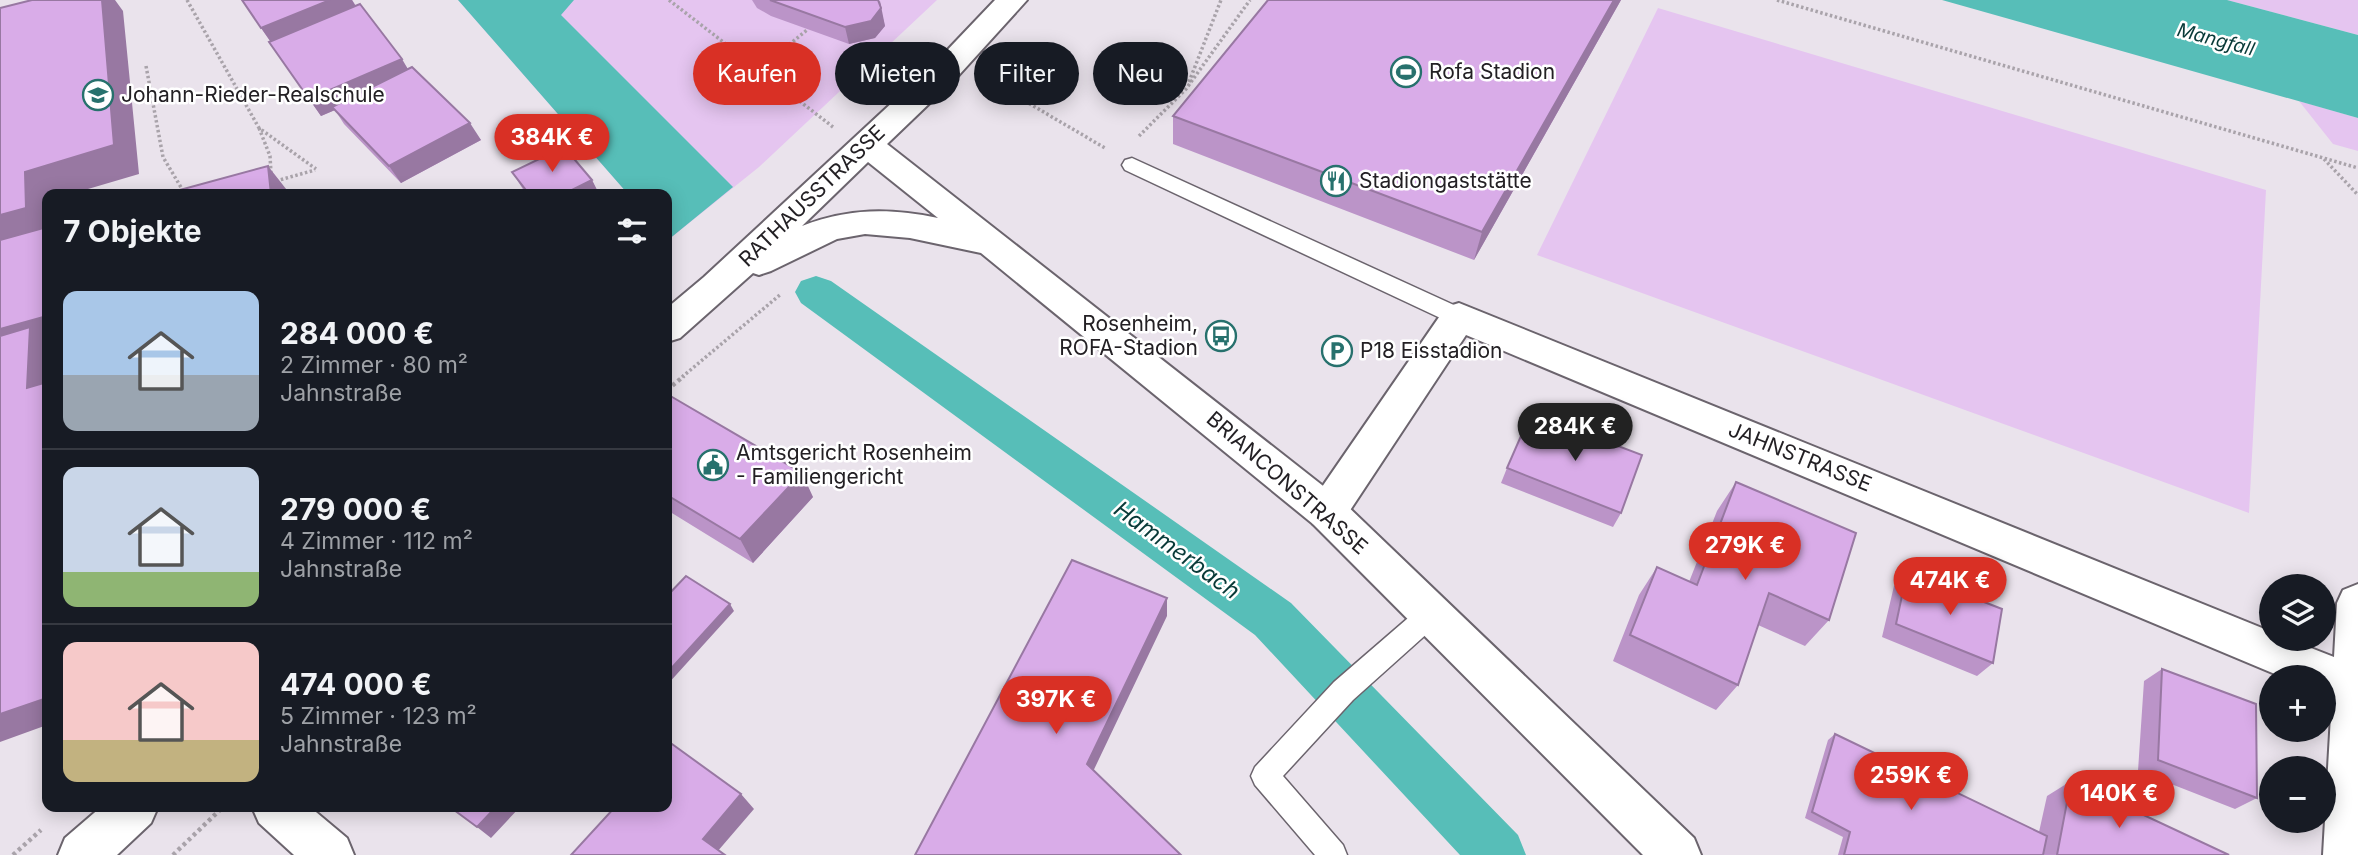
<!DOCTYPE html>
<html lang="de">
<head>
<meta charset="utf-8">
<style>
	body { margin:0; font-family:Inter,sans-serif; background:#242831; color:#f1f3f6; height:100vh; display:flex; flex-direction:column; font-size:26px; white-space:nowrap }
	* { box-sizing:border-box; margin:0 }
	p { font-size:23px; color:#9ea1a6 }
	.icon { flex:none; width:38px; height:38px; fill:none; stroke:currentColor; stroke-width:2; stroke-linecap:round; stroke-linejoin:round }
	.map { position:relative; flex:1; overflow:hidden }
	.sheet { position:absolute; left:42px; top:189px; width:630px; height:623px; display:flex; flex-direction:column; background:#171b24; border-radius:14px; box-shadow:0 4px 18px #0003 }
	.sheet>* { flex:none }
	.banner { position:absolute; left:693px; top:42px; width:665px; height:63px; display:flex; gap:14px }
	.buttons { position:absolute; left:2259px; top:574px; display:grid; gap:14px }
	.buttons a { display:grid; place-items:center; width:77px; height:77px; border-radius:50%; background:#171b24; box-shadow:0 4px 18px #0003; font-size:35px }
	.price { position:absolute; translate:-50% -60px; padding:0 16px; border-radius:24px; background:#d93025; color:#fff; font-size:23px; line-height:46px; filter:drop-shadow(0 2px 4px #0008) }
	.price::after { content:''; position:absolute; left:50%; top:42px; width:21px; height:16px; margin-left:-10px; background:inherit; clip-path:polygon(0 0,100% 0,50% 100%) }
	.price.on { background:#222; color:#fff }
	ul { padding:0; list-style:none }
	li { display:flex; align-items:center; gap:21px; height:175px; padding:0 21px }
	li+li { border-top:2px solid #363941 }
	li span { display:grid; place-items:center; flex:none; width:196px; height:140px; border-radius:14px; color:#555 }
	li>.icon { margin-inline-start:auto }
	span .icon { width:84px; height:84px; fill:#fffc; stroke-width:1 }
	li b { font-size:30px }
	h2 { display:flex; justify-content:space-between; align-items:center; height:84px; padding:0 21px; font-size:30px }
	.tag { padding:0 24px; border-radius:32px; background:#171b24; box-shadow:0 4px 18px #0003; font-size:24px; line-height:63px }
	.tag.on { background:#d93025; color:#fff }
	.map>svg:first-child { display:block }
</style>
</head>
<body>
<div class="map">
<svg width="2358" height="855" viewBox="0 0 2358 855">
	<rect width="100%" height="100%" fill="#eae3ec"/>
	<path fill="#e5c5f0" d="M458,0H937L759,167L668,240L667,194H628Z
		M2227,0H2358V35Z
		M1658,8L2266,190L2249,513L1537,255Z
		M2299,101L2358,118V151L2333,144Z"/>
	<path fill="#57beb8" d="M458,0H574L561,15L733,187L668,240L667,194H628Z
		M1942,0H2227L2358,35V118Z"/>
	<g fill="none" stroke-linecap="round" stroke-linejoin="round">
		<path fill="#57beb8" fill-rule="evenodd" d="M816,276L831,281L1291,603L1518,835L1526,855H1460L1255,635L801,303L795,292L801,281Z"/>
		<g stroke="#6b646d" stroke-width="3">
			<path id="lane" d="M1132,158L1467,311L1470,317L1467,323L1459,325L1451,323L1125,170L1122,165L1125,160Z
				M1431,603L1440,606L1444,614L1440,622L1353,700L1283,776L1343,845L1347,855H1315L1255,785L1251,776L1255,767L1334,682L1422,606Z"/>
		</g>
		<g stroke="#6b646d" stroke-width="4">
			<path id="street" d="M1459,303L2272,632V639H2288L2334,657L2337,603L2343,590L2358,584V855H2323L2332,698L2324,695V677H2282L1466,335L1341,524L1327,529L1313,524L1307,512L1313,500L1446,307Z
				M252,807H310L347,838L354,855H294L259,823Z"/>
		</g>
		<g stroke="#6b646d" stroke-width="4">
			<path id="secondary" d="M995,0H1027L959,75L887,144L1341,500L1694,838L1701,855H1643L1313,524L981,253L910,238L865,234L837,239L771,271L759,275L753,273L680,338L667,342V308L704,277L937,61ZM868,162L938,218C890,208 849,208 802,226Z
				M101,807H158L151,823L117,855H58L65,838Z"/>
		</g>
		<path stroke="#a9a3aa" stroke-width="3.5" stroke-dasharray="2.5 2.5" stroke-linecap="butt" d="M187,0L259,128L316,169
			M669,0L833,127
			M1777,0L2358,168
			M146,66L163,157L185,194
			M758,70L807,30
			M984,82L1018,97L1105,148
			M1189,82L1221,0
			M259,128L270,156L271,173
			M1139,136L1186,89L1250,0
			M2324,159L2358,195
			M276,181L315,170
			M682,377L781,294"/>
		<path stroke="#a9a3aa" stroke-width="4.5" stroke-dasharray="3.5 3.5" stroke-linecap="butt" d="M667,390L684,376
			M13,855L41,830
			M173,855L223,807"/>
		<use href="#lane" fill="#fff" fill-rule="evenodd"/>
		<use href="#street" fill="#fff" fill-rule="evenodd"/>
		<use href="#secondary" fill="#fff" fill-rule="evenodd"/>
	</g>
	<path fill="#bb94c8" d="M242,0H352L356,6L408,69L481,140L401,183L344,124L335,110L321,116Z
		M752,0H878L885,26L875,38L849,44L771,16L757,8Z
		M1268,0H1621L1474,260L1173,144V116Z
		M512,172L592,180L599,194H526Z
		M667,394L813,497L753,563L667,510Z
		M1507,468L1621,513L1613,527L1501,483Z
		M1736,482L1829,620L1805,646L1758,625L1738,685L1716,710L1613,661L1639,595L1657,567L1689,582L1717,511Z
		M1907,572L1993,663L1977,676L1882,637L1894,586Z
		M2162,669L2257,798L2235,809L2138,771L2144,681Z
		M1835,734L2039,832L2047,796L2071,781L2229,855H1838L1843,837L1805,818L1828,740Z"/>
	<path fill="#9878a2" d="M102,0H115L123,11L139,174L71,194H47V238L0,251V215Z
		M330,0H352L358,10L273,45L261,28Z
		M1614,0H1621L1474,260L1482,232Z
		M880,1L885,26L875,38L849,44L845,27Z
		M402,59L412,76L332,107L335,110L321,116L309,99Z
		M470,123L481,140L401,183L389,166Z
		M268,166L290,194H271Z
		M592,180L599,194H564Z
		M47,316V404L0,365V329Z
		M802,473L813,497L753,563L740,539Z
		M1167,598V616L1089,780L1087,764Z
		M730,604L734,611L667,685V673Z
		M47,698V725L0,742V714Z
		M741,794L754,809L717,852L703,839Z
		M496,807H520L491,838L477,827Z"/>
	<path fill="#d9ace8" stroke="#9878a2" stroke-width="2" d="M32,0H102L114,145L25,172L26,208L0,215V8Z
		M242,0H330L261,28Z
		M770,0H878L881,8L871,21L845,27Z
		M1268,0H1614L1482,232L1173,116Z
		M360,4L402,59L309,99L269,42Z
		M412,67L470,123L389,166L332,107Z
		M564,147L592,180L564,194H529L512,172Z
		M268,166L271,194H165Z
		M47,227V316L0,329V240Z
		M30,327L27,388L47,382V698L0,714V336Z
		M667,394L802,473L740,539L667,495Z
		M1531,413L1642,455L1621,513L1507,468Z
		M1736,482L1856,533L1829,620L1769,593L1738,685L1630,635L1657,567L1697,585Z
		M1072,560L1167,598L1087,764L1181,855H915Z
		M1907,572L2002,609L1993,663L1896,624Z
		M686,576L730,604L667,673V596Z
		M2162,669L2256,704L2257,798L2158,760Z
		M1835,734L2047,836L2043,855H1844L1850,832L1812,812Z
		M672,744L741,794L703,839L725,855H571L615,807H667V750Z
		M2071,781L2229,855H2057Z
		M450,807H496L477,827Z"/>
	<defs>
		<g id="stadium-ring" transform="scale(1.575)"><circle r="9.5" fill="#fff" stroke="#27716d" stroke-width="1.5"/><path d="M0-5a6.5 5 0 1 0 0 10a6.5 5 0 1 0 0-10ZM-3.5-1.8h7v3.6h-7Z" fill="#27716d"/></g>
		<g id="school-ring" transform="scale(1.575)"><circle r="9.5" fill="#fff" stroke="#27716d" stroke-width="1.5"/><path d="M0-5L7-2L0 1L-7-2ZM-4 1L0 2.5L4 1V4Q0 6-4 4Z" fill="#27716d"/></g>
		<g id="restaurant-ring" transform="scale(1.575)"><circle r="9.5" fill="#fff" stroke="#27716d" stroke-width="1.5"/><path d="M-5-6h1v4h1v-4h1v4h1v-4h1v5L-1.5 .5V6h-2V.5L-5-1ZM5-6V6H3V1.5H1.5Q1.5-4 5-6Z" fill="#27716d"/></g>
		<g id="bus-ring" transform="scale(1.575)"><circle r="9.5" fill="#fff" stroke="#27716d" stroke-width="1.5"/><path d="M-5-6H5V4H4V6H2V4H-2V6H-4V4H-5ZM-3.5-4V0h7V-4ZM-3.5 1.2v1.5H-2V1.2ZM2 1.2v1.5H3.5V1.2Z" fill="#27716d"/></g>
		<g id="parking-ring" transform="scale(1.575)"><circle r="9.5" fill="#fff" stroke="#27716d" stroke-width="1.5"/><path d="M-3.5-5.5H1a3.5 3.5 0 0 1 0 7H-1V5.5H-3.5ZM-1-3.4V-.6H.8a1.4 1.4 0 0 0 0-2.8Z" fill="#27716d"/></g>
		<g id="civic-ring" transform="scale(1.575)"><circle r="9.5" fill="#fff" stroke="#27716d" stroke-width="1.5"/><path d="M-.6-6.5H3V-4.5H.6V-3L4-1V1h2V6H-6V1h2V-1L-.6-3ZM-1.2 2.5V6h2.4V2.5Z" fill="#27716d"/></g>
	</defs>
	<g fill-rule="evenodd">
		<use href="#stadium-ring" x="1406" y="72"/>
		<use href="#school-ring" x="98" y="95"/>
		<use href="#restaurant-ring" x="1336" y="181"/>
		<use href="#bus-ring" x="1221" y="336"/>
		<use href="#parking-ring" x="1337" y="351"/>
		<use href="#civic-ring" x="713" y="465"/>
	</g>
	<g text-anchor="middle" stroke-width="5" stroke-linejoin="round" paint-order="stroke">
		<g font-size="19" font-style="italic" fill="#083a38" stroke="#fff">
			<text transform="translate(2216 39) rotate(15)" y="7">Mangfall</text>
		</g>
		<g font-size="21" fill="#232024" stroke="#fff" text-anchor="start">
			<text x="1429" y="79">Rofa Stadion</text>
			<text x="121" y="102">Johann-Rieder-Realschule</text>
			<text x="1359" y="188">Stadiongaststätte</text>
			<text x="1198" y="331" text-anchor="end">Rosenheim,<tspan x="1198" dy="24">ROFA-Stadion</tspan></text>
			<text x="1360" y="358">P18 Eisstadion</text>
			<text x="736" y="460">Amtsgericht Rosenheim<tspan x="736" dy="24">- Familiengericht</tspan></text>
		</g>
		<g font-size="21" fill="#232024" stroke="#fff">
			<text transform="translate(812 196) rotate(-44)" y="7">RATHAUSSTRASSE</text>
			<text transform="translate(1800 457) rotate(22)" y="7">JAHNSTRASSE</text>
			<text transform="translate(1287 483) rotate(41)" y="7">BRIANCONSTRASSE</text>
		</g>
		<g font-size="23" font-style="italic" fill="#083a38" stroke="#fff">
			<text transform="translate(1177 550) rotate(36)" y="8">Hammerbach</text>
		</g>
	</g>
</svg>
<div class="buttons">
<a><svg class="icon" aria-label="layers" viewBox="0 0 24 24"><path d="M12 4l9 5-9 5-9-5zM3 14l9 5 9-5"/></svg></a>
<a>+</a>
<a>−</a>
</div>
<b class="price" style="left:552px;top:174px">384K €</b>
<b class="price on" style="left:1575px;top:463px">284K €</b>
<b class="price" style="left:1745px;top:582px">279K €</b>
<b class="price" style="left:1950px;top:617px">474K €</b>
<b class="price" style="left:1056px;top:736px">397K €</b>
<b class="price" style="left:1911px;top:812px">259K €</b>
<b class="price" style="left:2119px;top:830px">140K €</b>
<div class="banner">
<a class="tag on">Kaufen</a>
<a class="tag">Mieten</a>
<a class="tag">Filter</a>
<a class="tag">Neu</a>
</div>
<section class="sheet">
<h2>7 Objekte<svg class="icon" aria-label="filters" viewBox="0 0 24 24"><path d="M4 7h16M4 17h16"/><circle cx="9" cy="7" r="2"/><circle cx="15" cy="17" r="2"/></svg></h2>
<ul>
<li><span style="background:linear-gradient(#a9c7e8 60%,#9aa5b1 0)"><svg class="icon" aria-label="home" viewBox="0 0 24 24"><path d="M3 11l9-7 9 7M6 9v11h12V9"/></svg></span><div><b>284 000 €</b><p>2 Zimmer · 80 m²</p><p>Jahnstraße</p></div></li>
<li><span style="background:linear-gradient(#c9d6e8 75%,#8fb573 0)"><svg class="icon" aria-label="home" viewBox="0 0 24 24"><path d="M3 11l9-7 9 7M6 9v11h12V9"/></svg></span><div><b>279 000 €</b><p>4 Zimmer · 112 m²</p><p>Jahnstraße</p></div></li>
<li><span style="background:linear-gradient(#f6c9c9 70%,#c2b280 0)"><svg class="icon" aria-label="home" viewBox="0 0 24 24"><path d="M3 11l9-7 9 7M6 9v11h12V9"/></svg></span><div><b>474 000 €</b><p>5 Zimmer · 123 m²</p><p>Jahnstraße</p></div></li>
</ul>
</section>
</div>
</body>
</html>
